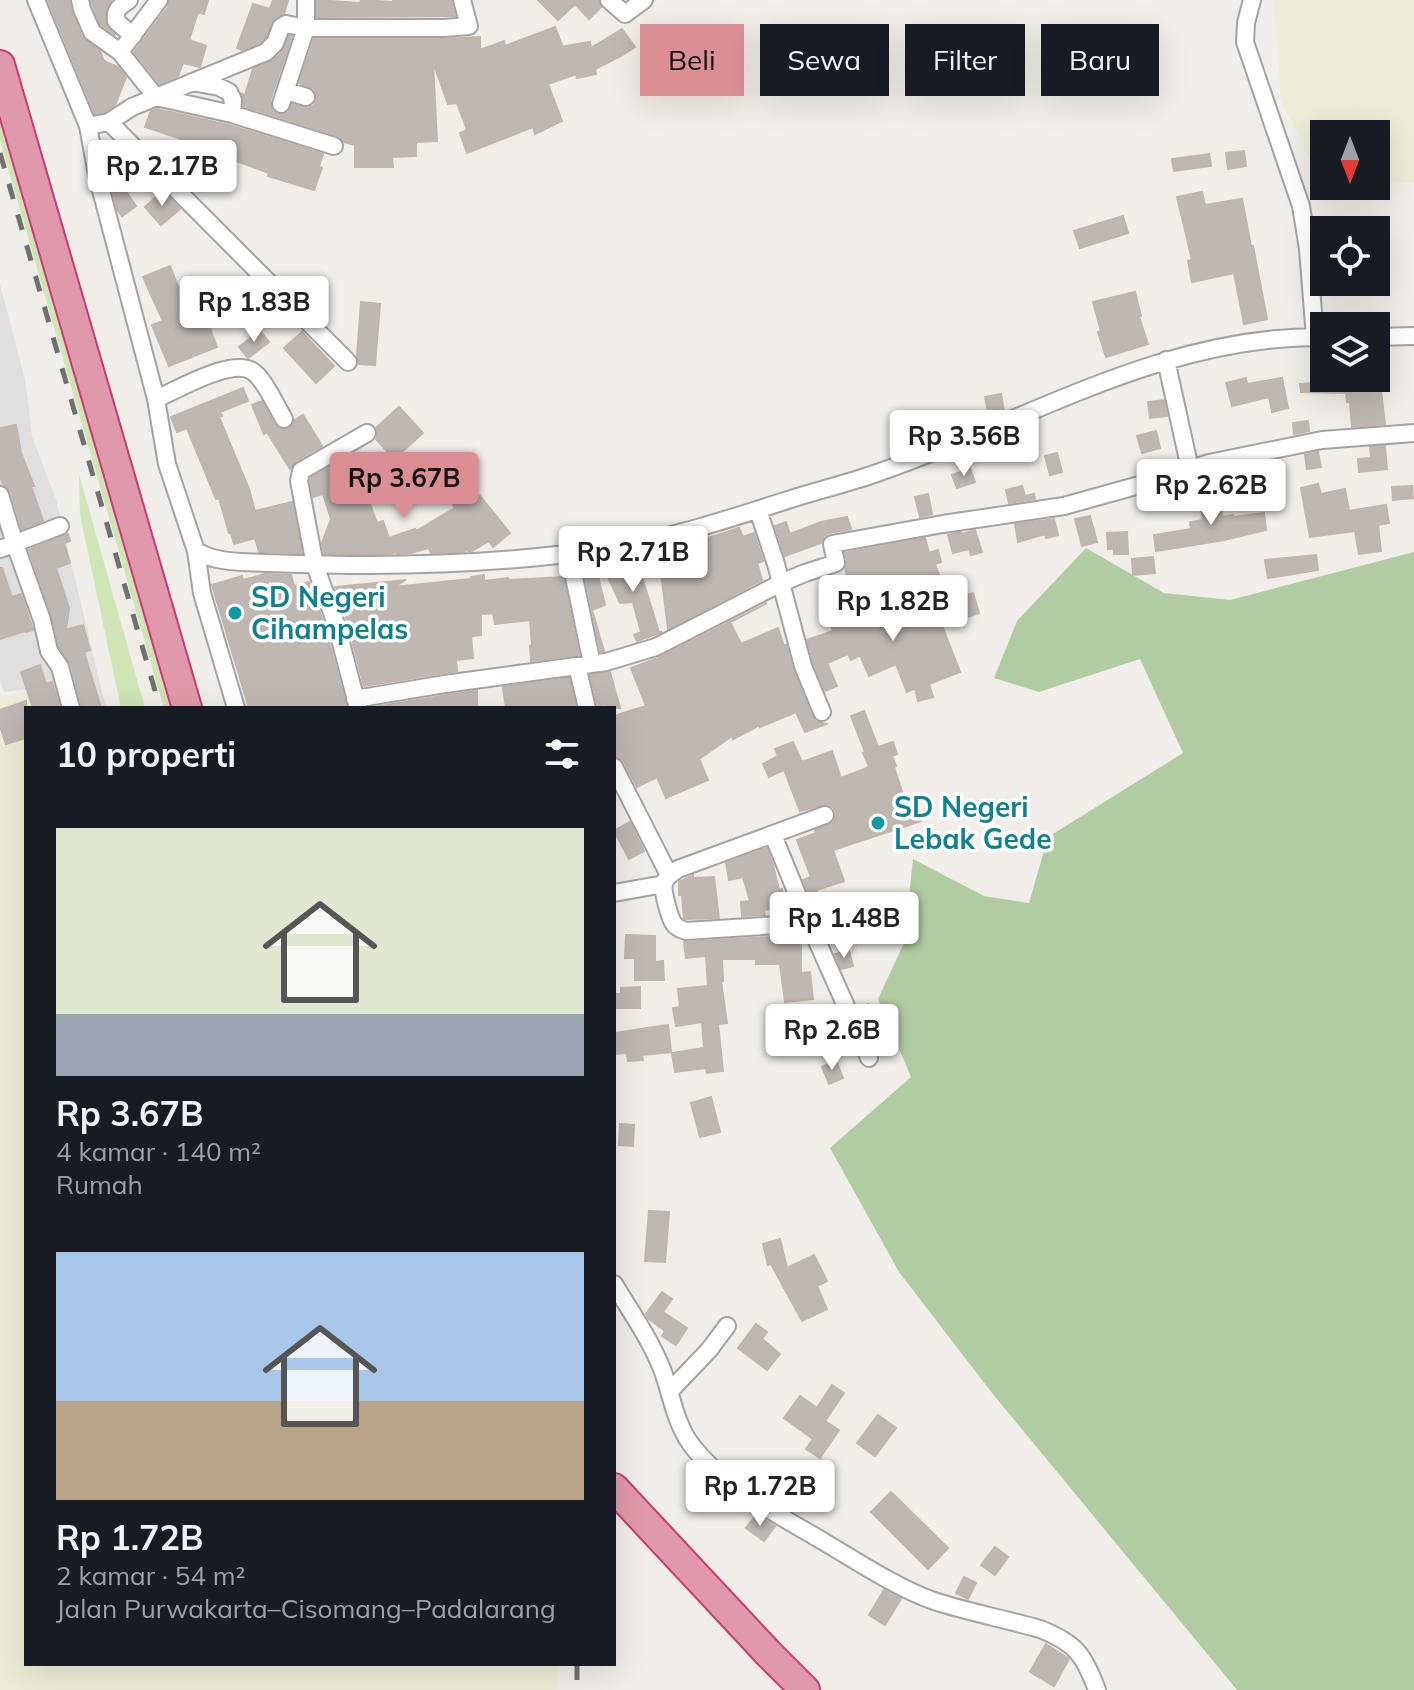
<!DOCTYPE html>
<html lang="id">
<head>
<meta charset="utf-8">
<style>
	body { margin:0; font-family:Mulish,sans-serif; background:#242831; color:#f1f3f6; height:100vh; display:flex; flex-direction:column; font-size:30px; white-space:nowrap }
	* { box-sizing:border-box; margin:0 }
	p { font-size:26px; color:#9ea1a6 }
	.icon { flex:none; width:44px; height:44px; fill:none; stroke:currentColor; stroke-width:2; stroke-linecap:round; stroke-linejoin:round }
	.map { position:relative; flex:1; overflow:hidden }
	.drawer { position:absolute; left:24px; top:706px; width:592px; height:960px; display:flex; flex-direction:column; background:#171b24; border-radius:0px; box-shadow:0 8px 32px #0002 }
	.drawer>* { flex:none }
	.hud { position:absolute; left:640px; top:24px; width:654px; height:72px; display:flex; gap:16px }
	.needle { width:52px; rotate:180deg }
	.fabs { position:absolute; left:1310px; top:120px; display:grid; gap:16px }
	.fabs a { display:grid; place-items:center; width:80px; height:80px; border-radius:0px; background:#171b24; box-shadow:0 8px 32px #0002; font-size:40px }
	.price { position:absolute; translate:-50% -68px; padding:0 18px; border-radius:8px; background:#fff; color:#222; font-size:26px; line-height:52px; filter:drop-shadow(0 2px 4px #0008) }
	.price::after { content:''; position:absolute; left:50%; top:48px; width:24px; height:18px; margin-left:-12px; background:inherit; clip-path:polygon(0 0,100% 0,50% 100%) }
	.price.current { background:#db8e94; color:#111 }
	ul { padding:0; list-style:none }
	li { display:grid; align-content:center; gap:16px; height:424px; padding:0 32px }
	li span { display:grid; place-items:center; height:248px; border-radius:0px; color:#555 }
	li>.icon { margin-inline-start:auto }
	span .icon { width:144px; height:144px; fill:#fffc; stroke-width:1 }
	li b { font-size:34px }
	h2 { display:flex; justify-content:space-between; align-items:center; height:96px; padding:0 32px; font-size:34px }
	.chip { padding:0 28px; border-radius:0px; background:#171b24; box-shadow:0 8px 32px #0002; font-size:28px; line-height:72px }
	.chip.current { background:#db8e94; color:#111 }
	.map>svg:first-child { display:block }
</style>
</head>
<body>
<div class="map">
<svg width="1414" height="1690" viewBox="0 0 1414 1690">
	<rect width="100%" height="100%" fill="#f1eee9"/>
	<path fill="#dfdfdf" d="M0,284L26,384L32,437L56,499L106,708H48L44,687L4,692L0,679Z"/>
	<path fill="#ededd7" d="M1276,0H1414V183L1376,181V134H1324V178L1319,177L1281,100L1274,3Z
		M39,691L43,708H26V1664H558V1690H0V696Z"/>
	<path fill="#cfe5b5" d="M0,111L174,708H164L0,140Z
		M79,474L145,708H121L80,515Z"/>
	<path fill="#b1cca2" d="M1086,548L1164,593L1230,600L1414,552V1690H1237L992,1393L899,1272L830,1148L911,1077L878,999L904,943L913,859L984,896L1029,903L1048,837L1183,753L1140,659L1039,692L994,678L1017,621Z"/>
	<path fill="#beb7b2" stroke="#c1b5ad" stroke-width="2" d="M48,0H69L72,13L82,37L100,51L104,61L118,67L126,77L115,105L105,112L95,114Z
		M91,0H111L106,10L105,22L109,29L116,35L100,24Z
		M170,0H208L204,14L198,12L189,40L206,46L200,67L183,63L178,76L160,84L134,52L168,7Z
		M273,0H288L284,14L275,18L266,37L260,43L242,50L237,48L253,4L270,9Z
		M317,0L360,3L361,0L393,2V0H451L455,16L317,17Z
		M538,0H598L601,7L589,19L575,4L558,20Z
		M555,27L562,45L560,47L590,42L591,48L622,29L635,47L621,56L595,69L596,74L577,78L576,74L548,84L562,121L535,134L533,127L467,153L460,133L467,130L457,103L448,104L433,62L437,141L416,142V156L392,157L393,167H355V145L344,142L338,136L244,106L242,94L245,95L253,69L274,60L283,50L289,36H292L270,101L272,111L278,115L288,113L292,104L308,108L313,106L316,101V94L314,89L299,83L314,39H444L480,37V50L504,41L505,46Z
		M157,109L229,125L323,154L319,166L322,168L314,190L268,176L269,173L225,157L226,154L145,127L151,111Z
		M1244,151L1246,166L1228,169L1226,153Z
		M1209,154L1211,166L1174,171L1172,159Z
		M122,186L136,206L122,216L117,209L113,192Z
		M162,191L180,209L161,225L145,207Z
		M1202,192L1205,205L1242,199L1251,246H1253L1267,319L1244,324L1234,273L1192,282L1188,261L1192,260L1177,197Z
		M1123,216L1128,233L1080,248L1074,231Z
		M170,266L179,289L186,286L202,329L209,326L217,347L169,366L152,325L163,321L143,277Z
		M1135,292L1141,316L1139,317L1148,344L1106,357L1098,332L1101,331L1093,302Z
		M361,302L380,304L375,365L359,364L357,356Z
		M260,331L269,342L248,358L239,347Z
		M302,332L334,366L316,383L284,348Z
		M1246,378L1247,384L1282,378L1288,408L1272,412L1269,397L1232,406L1226,383Z
		M1315,378H1331V381L1361,378L1363,392L1381,390L1385,424L1352,427L1350,402H1347L1346,393L1301,392L1300,384L1315,383Z
		M243,388L248,401L220,412L222,416L219,417L249,489L255,511L292,502L302,553L259,552L255,538L234,544L231,533H229L219,498L216,499L187,428L177,432L171,417Z
		M1001,394L1004,411L989,417L985,397Z
		M1164,400L1167,416L1150,418L1148,402Z
		M262,401L274,424L279,429L290,428L295,420L303,415L322,446L296,461L290,469L267,432L264,434L252,405Z
		M399,407L423,433L394,459L376,439L378,434L376,428Z
		M1308,421L1309,431L1294,434L1293,423Z
		M16,425L21,453L34,486H31L43,521L22,529L11,492L3,484L0,476V428Z
		M1156,431L1160,448L1142,453L1137,436Z
		M1385,446L1387,469L1359,472L1358,459L1371,458L1370,447Z
		M1318,452L1321,467L1307,469L1305,455Z
		M1057,453L1062,472L1050,475L1045,456Z
		M331,466L335,476L353,469L360,489L364,488L377,523L383,521L389,538L415,529L416,531L455,508L439,482L460,470L478,498L480,496L510,533L493,547L489,541L472,551H468V549L464,552L431,553L428,548L411,553L397,554V552L391,554H324L322,543L331,519L323,494L313,497L310,481L311,478Z
		M1247,466L1249,477L1232,479L1231,470Z
		M970,468L975,482L957,488L952,475Z
		M1318,484L1321,494L1345,489L1349,511L1386,505L1389,523L1378,525L1381,551L1359,554L1355,531L1310,537L1301,488Z
		M1022,486L1025,496L1034,494L1035,499L1009,503L1006,490Z
		M1412,486L1413,498L1393,500L1392,487Z
		M928,494L932,514L920,517L915,497Z
		M1219,494L1222,517L1233,515L1234,517L1264,513L1266,530L1224,540L1156,551L1154,535L1191,529L1190,522L1203,520L1199,497Z
		M1090,516L1097,542L1082,546L1075,519Z
		M847,517L851,529L829,533L824,536L821,543L785,556L775,526L786,522L790,534L821,522Z
		M1054,519L1058,535L1046,538L1045,534L1018,542L1015,524Z
		M739,528L743,537L754,533L763,561L757,563L762,580L668,629L659,556L690,552L687,542L708,538Z
		M975,530L982,552L971,555L969,549L953,553L948,535L961,532L962,534Z
		M1127,532L1128,554H1114V549H1108L1107,533Z
		M68,534L70,541L64,543L70,563L56,568L69,608L66,630L83,625L90,650L84,652L101,708H82L71,664L59,647L52,616L29,550Z
		M925,538L929,553L938,550L941,562L935,564L939,575L917,584L914,574L853,594L845,569L847,561L845,553Z
		M1316,555L1318,570L1268,578L1265,560Z
		M1153,557L1155,573L1133,575L1132,559Z
		M636,558L659,632H662L637,641L634,635L641,632L633,602L620,603L603,566Z
		M0,568H2L12,597L21,594L33,630L26,632L25,631L0,639Z
		M596,568L605,605L592,610L604,651L601,652L584,571Z
		M265,574L291,575L294,586L309,582L325,627L347,708H249L212,585L242,576L243,580Z
		M484,575V581L508,578L509,580L563,577L579,655L531,661L530,646L532,645L530,620L495,624L493,613L481,614V635L471,636L473,658L456,660L457,671L364,686L347,621L335,587L406,580L394,587L471,579V577Z
		M973,593L979,613L942,626L960,672L929,684L933,697L918,701L915,688L907,692L896,664L869,676L860,655L851,660L848,654L827,663L837,686L825,691L813,662L807,640L833,631L825,606L839,602L838,599L850,594L860,623L886,615L887,619L936,606Z
		M767,603L730,622L741,644L778,628L784,646L786,645L793,670L812,716L816,721L826,724L805,732L796,712L760,727V725L733,739L732,736L699,759L708,780L666,798L657,777L637,787L624,762L617,757L614,747V716L646,706L631,668L661,657Z
		M40,665L46,684L52,682L60,708H33L21,672Z
		M610,672L620,708H607L605,704L598,706L590,675Z
		M569,678L576,708H506L503,687Z
		M477,691V708H369L447,695Z
		M26,701V738L6,744L0,726V710Z
		M864,711L878,747L893,742L897,754L892,756L896,766L894,767L905,801L914,798L921,821L833,850L844,881L816,890L819,898L812,900L803,880L811,877L797,840L816,833L815,830L833,823L836,818V812L833,807L826,804L800,811L784,770L769,777L763,764L778,756L775,749L793,742L802,762L832,751L841,778L867,768L869,766L863,753L865,752L851,716Z
		M630,822L644,851L629,859L614,831Z
		M767,848L773,865L779,890L782,889L785,906L764,910L765,915L742,916L741,902L750,901L743,877L729,880L726,863Z
		M693,875V878L714,877L719,918L684,919L682,895H679V882Z
		M883,910L889,932L841,947L833,925L848,919L849,923Z
		M626,935L655,936V962L663,961L664,980H635V958H625Z
		M770,937V939L801,940V973L810,972L813,999L785,1002L780,964H756V959H722L723,981H721L727,1023L718,1024L723,1071L707,1073L706,1068L675,1072L672,1053L704,1048L702,1022L676,1026L673,1008L680,1007L678,989L708,986L706,956L686,958L684,942Z
		M849,951L853,966L841,969L835,954Z
		M640,987V1008H614V994H621V988Z
		M868,1004L880,1034L872,1037L859,1008Z
		M668,1025L671,1052L642,1055L643,1060L628,1061L627,1053L614,1054V1033Z
		M836,1061L843,1078L829,1084L822,1067Z
		M711,1097L720,1132L700,1137L691,1103Z
		M620,1124L634,1125L633,1146L619,1145Z
		M649,1211L669,1212L665,1262L645,1261Z
		M780,1239L787,1268L814,1255L827,1281L817,1286L827,1309L802,1321L771,1264L768,1265L763,1244Z
		M662,1292L672,1299L663,1312L687,1328L676,1345L662,1336L665,1331L648,1318L646,1314Z
		M756,1324L767,1332L762,1339L780,1354L767,1370L738,1348Z
		M832,1385L844,1393L825,1421L839,1430L820,1458L806,1449L813,1439L784,1418L800,1396L817,1408Z
		M878,1415L896,1428L875,1456L857,1443Z
		M891,1492L948,1548L928,1569L871,1512Z
		M756,1515L775,1526L764,1541L746,1528Z
		M995,1547L1008,1557L995,1575L981,1565Z
		M964,1577L976,1583L968,1599L956,1593Z
		M884,1590L901,1599L885,1625L869,1615Z
		M1046,1644L1069,1659L1054,1686L1030,1672Z"/>
	<g fill="none" stroke-linecap="round" stroke-linejoin="round">
		<g stroke="#a3a3a3" stroke-width="20">
			<path id="street" d="M36,0L88,126L97,175L156,399L167,464L196,551C201,553 207,557 213,558C230,563 249,562 267,563C301,564 335,565 369,565C448,565 532,560 610,548C671,538 732,518 791,499C819,490 849,483 877,473C1026,422 1162,335 1324,337
				M80,0L82,9L92,32L120,52L156,97L232,114L334,146
				M129,0C121,6 114,9 116,21L133,36
				M609,0L625,14L644,0
				M1252,0L1246,23L1245,42L1301,206L1308,249L1315,337
				M120,52L159,0
				M192,82L219,87L229,92L233,100L232,114
				M287,91L306,97
				M281,104L306,28V0
				M109,122L348,362
				M88,126L109,122L132,107L266,52L275,43L281,27L286,24L306,28H444L469,26L462,0
				M1376,337L1414,336
				M1166,360L1190,469
				M156,399C177,390 231,358 252,371C264,378 276,406 284,419
				M0,495L15,544L42,620L49,651L60,667L71,708
				M758,510L776,564L803,666L822,712
				M0,549L60,526
				M196,551L202,593L236,708
				M569,553L592,664
				M577,666L587,708
				M355,699L445,684L606,662L656,647L781,583L805,573L836,563L832,544L943,524L1064,506L1143,484L1209,463L1322,440L1414,433
				M358,708L336,624L315,565L299,481L301,471L367,433
				M614,767L669,875
				M773,835L809,923L869,1058
				M614,893L664,884
				M809,923L686,931C681,929 678,929 674,924C670,919 662,891 664,884C665,877 673,873 678,869L825,815
				M614,1284C631,1312 650,1339 662,1369C671,1393 675,1422 690,1443C722,1487 781,1516 826,1543C858,1562 899,1589 934,1601C968,1612 1005,1619 1040,1629C1076,1643 1084,1655 1097,1690
				M669,1392L709,1350L727,1326"/>
		</g>
		<g stroke="#cb3a73" stroke-width="32">
			<path id="highway" d="M0,65L187,708
				M614,1488L768,1653L805,1690"/>
		</g>
		<use href="#street" stroke="#fff" stroke-width="16"/>
		<use href="#highway" stroke="#e099aa" stroke-width="28"/>
		<path stroke="#707070" stroke-width="5" stroke-dasharray="16 16" stroke-linecap="butt" d="M0,153L160,708
			M577,1664V1690"/>
	</g>
	<g fill="#0f9aa8" stroke="#fff" stroke-width="3">
		<circle cx="235" cy="613" r="8"/>
		<circle cx="878" cy="823" r="8"/>
	</g>
	<g text-anchor="middle" stroke-width="7" stroke-linejoin="round" paint-order="stroke">
		<g font-size="28" font-weight="bold" fill="#0d838f" stroke="#fff" text-anchor="start">
			<text x="251" y="607">SD Negeri<tspan x="251" dy="32">Cihampelas</tspan></text>
			<text x="894" y="817">SD Negeri<tspan x="894" dy="32">Lebak Gede</tspan></text>
		</g>
	</g>
</svg>
<div class="fabs">
<a><svg class="needle" viewBox="-14 -14 28 28"><path d="M0-13l5 13h-10z" fill="#e53935"/><path d="M0 13l5-13h-10z" fill="#9ea1a6"/></svg></a>
<a><svg class="icon" aria-label="locate" viewBox="0 0 24 24"><circle cx="12" cy="12" r="6"/><path d="M12 2v4M12 18v4M2 12h4M18 12h4"/></svg></a>
<a><svg class="icon" aria-label="layers" viewBox="0 0 24 24"><path d="M12 4l9 5-9 5-9-5zM3 14l9 5 9-5"/></svg></a>
</div>
<b class="price" style="left:162px;top:208px">Rp 2.17B</b>
<b class="price" style="left:254px;top:344px">Rp 1.83B</b>
<b class="price" style="left:964px;top:478px">Rp 3.56B</b>
<b class="price current" style="left:404px;top:520px">Rp 3.67B</b>
<b class="price" style="left:1211px;top:527px">Rp 2.62B</b>
<b class="price" style="left:633px;top:594px">Rp 2.71B</b>
<b class="price" style="left:893px;top:643px">Rp 1.82B</b>
<b class="price" style="left:844px;top:960px">Rp 1.48B</b>
<b class="price" style="left:832px;top:1072px">Rp 2.6B</b>
<b class="price" style="left:760px;top:1528px">Rp 1.72B</b>
<div class="hud">
<a class="chip current">Beli</a>
<a class="chip">Sewa</a>
<a class="chip">Filter</a>
<a class="chip">Baru</a>
</div>
<section class="drawer">
<h2>10 properti<svg class="icon" aria-label="filters" viewBox="0 0 24 24"><path d="M4 7h16M4 17h16"/><circle cx="9" cy="7" r="2"/><circle cx="15" cy="17" r="2"/></svg></h2>
<ul>
<li><span style="background:linear-gradient(#dfe7d0 75%,#9aa5b1 0)"><svg class="icon" aria-label="home" viewBox="0 0 24 24"><path d="M3 11l9-7 9 7M6 9v11h12V9"/></svg></span><div><b>Rp 3.67B</b><p>4 kamar · 140 m²</p><p>Rumah</p></div></li>
<li><span style="background:linear-gradient(#a9c7e8 60%,#b9a48a 0)"><svg class="icon" aria-label="home" viewBox="0 0 24 24"><path d="M3 11l9-7 9 7M6 9v11h12V9"/></svg></span><div><b>Rp 1.72B</b><p>2 kamar · 54 m²</p><p>Jalan Purwakarta–Cisomang–Padalarang</p></div></li>
</ul>
</section>
</div>
</body>
</html>
